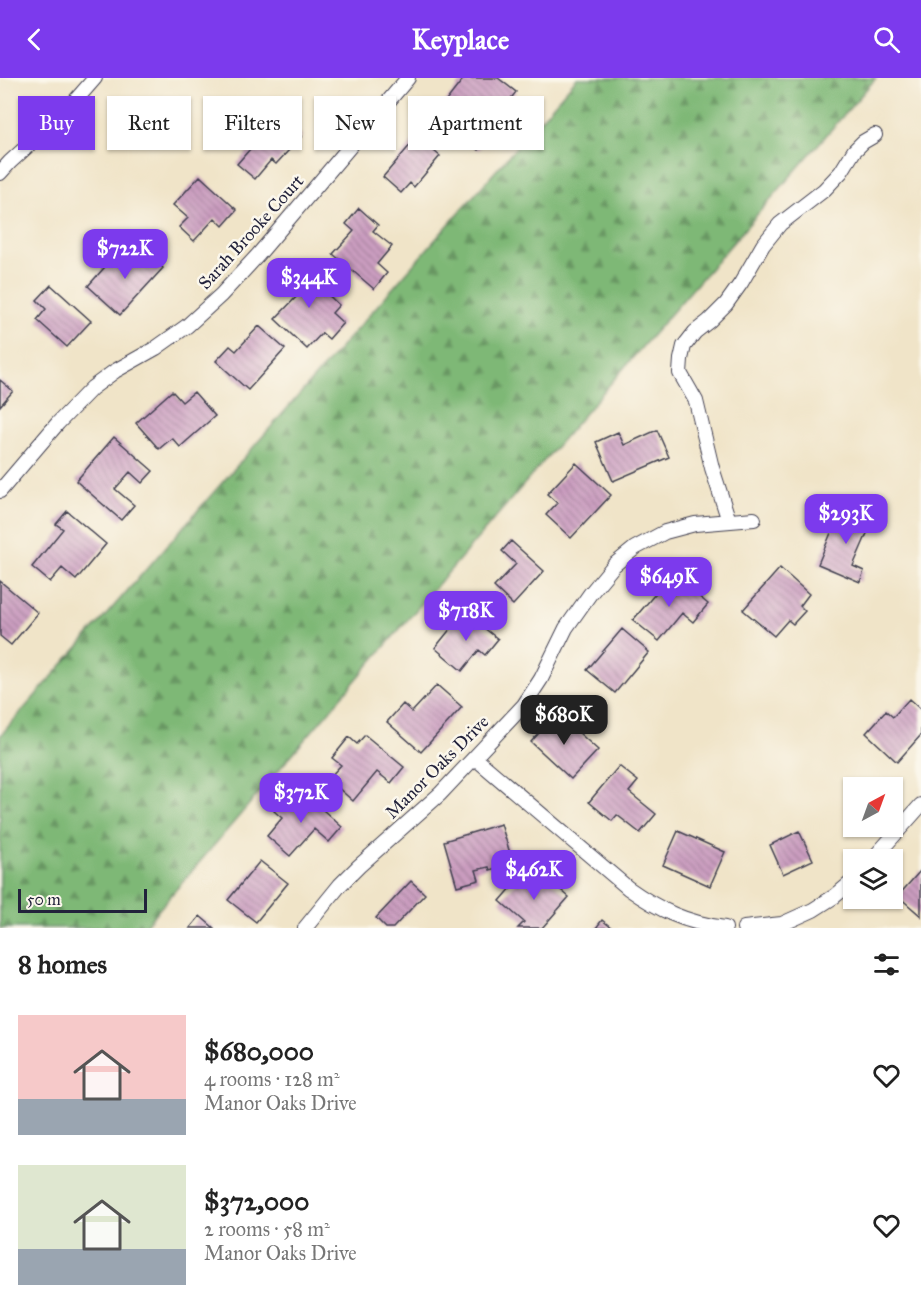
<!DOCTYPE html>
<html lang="en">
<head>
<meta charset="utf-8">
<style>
	body { margin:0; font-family:"IM FELL Great Primer",serif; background:#f6f6f6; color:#222; height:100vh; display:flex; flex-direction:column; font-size:22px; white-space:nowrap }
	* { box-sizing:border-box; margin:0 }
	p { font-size:20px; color:#767676 }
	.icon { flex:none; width:33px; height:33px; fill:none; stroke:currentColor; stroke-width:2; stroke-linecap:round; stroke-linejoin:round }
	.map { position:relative; height:850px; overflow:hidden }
	.sheet { display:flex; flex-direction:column; background:#fff; flex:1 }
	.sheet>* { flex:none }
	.banner { position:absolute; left:18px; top:18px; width:600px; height:54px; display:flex; gap:12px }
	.needle { width:39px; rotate:41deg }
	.tools { position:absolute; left:843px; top:699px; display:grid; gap:12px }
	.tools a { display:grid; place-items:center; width:60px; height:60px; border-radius:0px; background:#fff; box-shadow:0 2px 4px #0004; font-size:30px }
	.scale { position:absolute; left:18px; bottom:15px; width:129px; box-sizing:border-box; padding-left:6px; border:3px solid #22223b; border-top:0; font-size:16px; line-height:21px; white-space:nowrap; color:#22223b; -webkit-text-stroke:4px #fbf7ec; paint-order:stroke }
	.price { position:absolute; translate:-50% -51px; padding:0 14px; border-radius:12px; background:#7c3aed; color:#fff; font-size:20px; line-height:39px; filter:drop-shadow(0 2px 3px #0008) }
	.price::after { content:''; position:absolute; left:50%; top:36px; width:18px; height:14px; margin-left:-9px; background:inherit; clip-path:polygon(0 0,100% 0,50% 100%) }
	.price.current { background:#222; color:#fff }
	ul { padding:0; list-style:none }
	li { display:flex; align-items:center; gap:18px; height:150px; padding:0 18px }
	li span { display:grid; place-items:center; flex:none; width:168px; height:120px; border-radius:0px; color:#555 }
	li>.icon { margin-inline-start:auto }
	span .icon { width:72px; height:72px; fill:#fffc; stroke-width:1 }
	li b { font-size:26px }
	h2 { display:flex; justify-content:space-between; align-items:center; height:72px; padding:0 18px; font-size:26px }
	.chip { padding:0 21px; border-radius:0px; background:#fff; box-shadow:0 2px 4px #0004; font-size:21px; line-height:54px }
	.chip.current { background:#7c3aed; color:#fff }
	header { display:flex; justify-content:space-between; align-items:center; height:78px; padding:0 18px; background:#7c3aed; color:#fff; font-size:27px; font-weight:700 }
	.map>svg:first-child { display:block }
</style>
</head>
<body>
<header><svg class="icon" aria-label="back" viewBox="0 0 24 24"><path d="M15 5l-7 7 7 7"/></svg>Keyplace<svg class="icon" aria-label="search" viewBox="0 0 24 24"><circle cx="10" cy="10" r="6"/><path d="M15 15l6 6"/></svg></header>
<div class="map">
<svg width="921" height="850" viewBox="0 0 921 850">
	<defs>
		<pattern id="forest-firs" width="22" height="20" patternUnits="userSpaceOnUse" patternTransform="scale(1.5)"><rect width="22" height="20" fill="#7eb876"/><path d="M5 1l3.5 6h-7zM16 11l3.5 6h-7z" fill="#679562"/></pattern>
		<pattern id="building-back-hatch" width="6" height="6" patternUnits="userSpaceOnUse" patternTransform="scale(1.5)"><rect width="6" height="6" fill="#cb9dc0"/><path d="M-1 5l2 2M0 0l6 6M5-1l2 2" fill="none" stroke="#a4809d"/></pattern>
	</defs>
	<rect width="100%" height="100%" fill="#fbf7ec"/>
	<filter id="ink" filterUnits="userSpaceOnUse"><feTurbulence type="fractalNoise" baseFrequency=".0167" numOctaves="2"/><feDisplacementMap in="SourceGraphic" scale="12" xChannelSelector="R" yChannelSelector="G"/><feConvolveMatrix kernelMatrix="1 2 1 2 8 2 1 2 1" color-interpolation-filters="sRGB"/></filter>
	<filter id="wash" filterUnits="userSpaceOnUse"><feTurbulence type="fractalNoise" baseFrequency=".008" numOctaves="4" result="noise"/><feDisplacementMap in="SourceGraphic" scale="24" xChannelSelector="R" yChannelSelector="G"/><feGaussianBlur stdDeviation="1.35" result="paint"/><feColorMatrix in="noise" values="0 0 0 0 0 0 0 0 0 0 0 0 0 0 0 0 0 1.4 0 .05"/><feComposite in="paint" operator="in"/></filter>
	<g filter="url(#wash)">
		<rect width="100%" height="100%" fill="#f0e4c8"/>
		<path fill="url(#forest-firs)" stroke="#506d58" stroke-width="1.5" d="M577,0H876L629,284L143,850H0V658Z"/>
		<g id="blocks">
			<path fill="url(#building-back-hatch)" d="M464,0H498L516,14L509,23L515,28L501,47L485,34L474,48L488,59L478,72L447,47L452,42L439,32Z
				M268,28L302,58L276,86L271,82L255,101L237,86L250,71L238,61Z
				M417,59L440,78L414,109L410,105L401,115L383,99Z
				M200,98L237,132L223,148L215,140L194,163L179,149L188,140L173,127Z
				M359,130L378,147L373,153L392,168L377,186L387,195L374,211L333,176L354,153L346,146Z
				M120,172L135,185L146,174L163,190L120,237L88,208Z
				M302,184L324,204L319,208L339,227L332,235L343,245L329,261L322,255L307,271L275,241L301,214L287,201Z
				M51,207L91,243L67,269L37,242L46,231L37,222Z
				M259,248L285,271L248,312L216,283L230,268L236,273Z
				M0,302L13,313L0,328Z
				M172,313L182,324L194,314L215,338L180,369L172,360L159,371L136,345Z
				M657,352L669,379L613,403L596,364L618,354L624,367Z
				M114,359L153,393L142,405L130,394L115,411L134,427L121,442L76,403Z
				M576,385L611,417L571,460L546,437L557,425L547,416Z
				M841,431L872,444L853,488L864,493L860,504L818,486Z
				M67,433L106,466L76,502L62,490L50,504L32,489L63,451L56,446Z
				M511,463L544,493L513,527L494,509L516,486L502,473Z
				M780,490L809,516L800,528L805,533L793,546L788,542L774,558L743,532Z
				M672,496L708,526L693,544L682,535L659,563L633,542Z
				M0,503L38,535L11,567L0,558Z
				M464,534L498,561L485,577L479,572L462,593L435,570Z
				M622,551L649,574L615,615L587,592Z
				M437,607L462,629L421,674L387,644L403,626L412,634Z
				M909,621L921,632V657L897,684L866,655L886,633L893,639Z
				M557,635L598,672L571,701L531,664Z
				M365,657L404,689L391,705L377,694L353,723L328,701L341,687L332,680L349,659L357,666Z
				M619,688L638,703L629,714L656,736L640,755L617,737L612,743L589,724Z
				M304,715L342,749L329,764L314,751L290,778L267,758L282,740L274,733L285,720L294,727Z
				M501,746L513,785L490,792L489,789L476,792L479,802L457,808L444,763Z
				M678,753L725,774L710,808L663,787Z
				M799,753L813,782L783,796L770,767Z
				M260,783L288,805L256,844L228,822Z
				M527,792L544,806L548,801L569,819L542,850H518L524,844L500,823Z
				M921,792V838L898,818Z
				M411,803L425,816L393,850H386L376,840Z
				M200,838L214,850H190Z
				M602,842L612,850H596Z"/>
		</g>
	</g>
	<g filter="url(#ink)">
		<use href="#blocks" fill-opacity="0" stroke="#413f50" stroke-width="1.5"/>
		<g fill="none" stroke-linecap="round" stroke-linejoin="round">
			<g stroke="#413f50" stroke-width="16">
				<path id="street" d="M0,95L10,84L68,31L95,0
					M0,413L58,345L92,310L115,293L156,270L187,248L221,217L258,177L408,0
					M729,443L712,390L696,323L680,295L681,281L684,268L695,254L709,243L726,226L741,205L763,167L780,146L824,112L841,94L854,73L863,64L875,57
					M475,680L628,810C659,832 686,845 725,850
					M872,782L921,727
					M305,850L340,807L359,788L440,716L524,627L541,601L566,550L590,516L614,487L635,470L665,454L695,446L754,441
					M744,850L782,846L813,832L835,818L854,802"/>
			</g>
			<use href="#street" stroke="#fff" stroke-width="14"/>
		</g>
	</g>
	<g text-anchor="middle" stroke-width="5" stroke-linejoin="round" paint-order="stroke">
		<g font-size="18" fill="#22223b" stroke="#fbf7ec">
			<text transform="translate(251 154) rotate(-48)" y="6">Sarah Brooke Court</text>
			<text transform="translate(437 689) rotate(-45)" y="6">Manor Oaks Drive</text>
		</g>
	</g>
</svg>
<div class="tools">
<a><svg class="needle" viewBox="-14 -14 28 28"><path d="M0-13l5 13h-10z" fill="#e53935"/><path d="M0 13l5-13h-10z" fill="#767676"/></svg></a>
<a><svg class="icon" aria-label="layers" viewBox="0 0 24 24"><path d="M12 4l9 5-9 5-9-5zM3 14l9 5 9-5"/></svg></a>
</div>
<div class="scale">50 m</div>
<b class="price" style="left:125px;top:202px">$722K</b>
<b class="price" style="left:309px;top:231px">$344K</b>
<b class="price" style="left:846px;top:467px">$293K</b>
<b class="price" style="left:669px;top:530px">$649K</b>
<b class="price" style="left:466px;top:564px">$718K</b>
<b class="price current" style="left:564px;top:668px">$680K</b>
<b class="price" style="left:301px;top:746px">$372K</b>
<b class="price" style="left:534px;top:823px">$462K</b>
<div class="banner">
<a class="chip current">Buy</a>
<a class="chip">Rent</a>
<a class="chip">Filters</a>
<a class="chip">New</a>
<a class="chip">Apartment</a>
</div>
</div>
<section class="sheet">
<h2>8 homes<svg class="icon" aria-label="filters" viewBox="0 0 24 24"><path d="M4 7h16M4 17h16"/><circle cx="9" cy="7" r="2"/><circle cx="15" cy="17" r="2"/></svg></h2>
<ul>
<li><span style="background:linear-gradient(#f6c9c9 70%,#9aa5b1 0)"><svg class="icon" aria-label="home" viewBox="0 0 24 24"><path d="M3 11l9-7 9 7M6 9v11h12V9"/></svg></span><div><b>$680,000</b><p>4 rooms · 128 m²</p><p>Manor Oaks Drive</p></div><svg class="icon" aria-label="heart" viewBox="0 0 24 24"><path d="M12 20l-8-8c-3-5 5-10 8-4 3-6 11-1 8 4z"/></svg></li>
<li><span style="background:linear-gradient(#dfe7d0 70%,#9aa5b1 0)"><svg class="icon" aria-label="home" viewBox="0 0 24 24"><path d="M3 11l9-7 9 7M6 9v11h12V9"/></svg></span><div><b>$372,000</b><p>2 rooms · 58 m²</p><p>Manor Oaks Drive</p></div><svg class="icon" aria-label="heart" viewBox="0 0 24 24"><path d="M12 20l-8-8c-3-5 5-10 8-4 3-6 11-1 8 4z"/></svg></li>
</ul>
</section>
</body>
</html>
